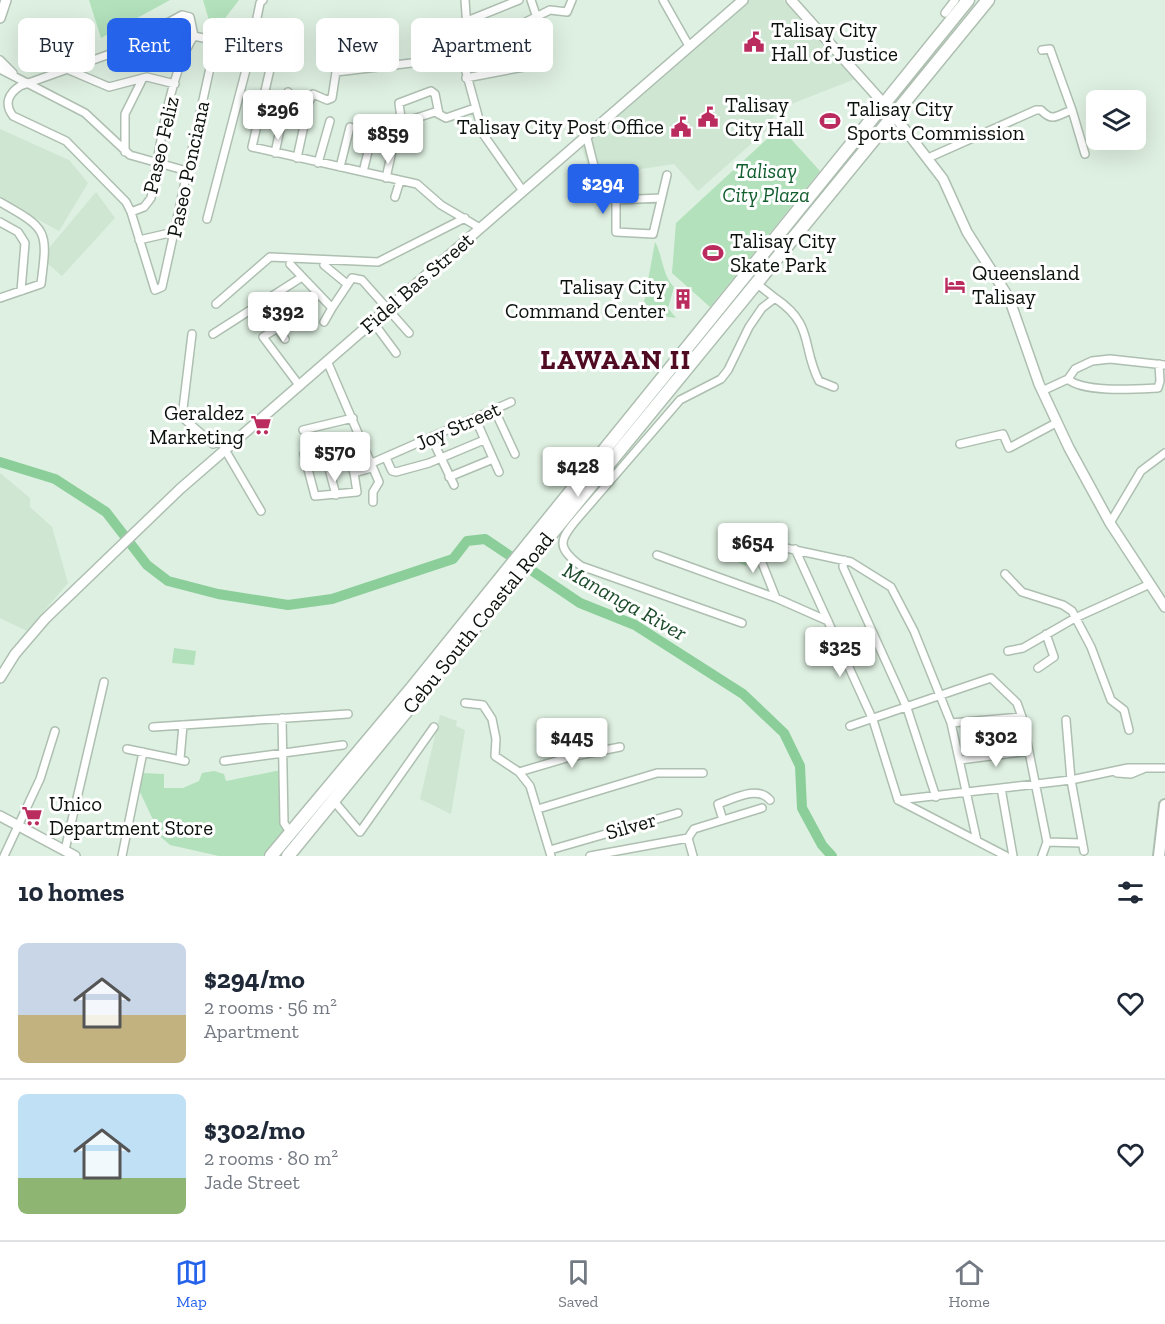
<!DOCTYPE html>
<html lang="en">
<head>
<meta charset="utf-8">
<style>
	body { margin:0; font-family:"Zilla Slab",serif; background:#f6f6f7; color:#1f2937; height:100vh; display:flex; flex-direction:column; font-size:22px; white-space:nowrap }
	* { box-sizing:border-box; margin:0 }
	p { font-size:20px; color:#747a83 }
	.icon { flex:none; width:33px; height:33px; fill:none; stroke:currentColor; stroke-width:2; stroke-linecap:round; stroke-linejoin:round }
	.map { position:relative; height:856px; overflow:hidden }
	.sheet { display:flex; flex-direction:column; background:#fff; flex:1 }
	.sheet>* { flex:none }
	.guide { position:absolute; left:18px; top:18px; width:600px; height:54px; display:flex; gap:12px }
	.buttons { position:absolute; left:1086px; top:90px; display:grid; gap:12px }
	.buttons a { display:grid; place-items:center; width:60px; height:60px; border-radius:9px; background:#fff; box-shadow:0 6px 24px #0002; font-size:30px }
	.price { position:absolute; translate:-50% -51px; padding:0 14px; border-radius:6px; background:#fff; color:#222; font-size:20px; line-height:39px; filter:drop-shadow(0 2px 3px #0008) }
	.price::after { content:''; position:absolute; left:50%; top:36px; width:18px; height:14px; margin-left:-9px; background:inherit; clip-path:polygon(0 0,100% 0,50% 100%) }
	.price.active { background:#2563eb; color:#fff }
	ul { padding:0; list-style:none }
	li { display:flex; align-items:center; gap:18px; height:150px; padding:0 18px }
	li+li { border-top:2px solid #e0e1e3 }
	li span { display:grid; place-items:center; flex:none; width:168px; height:120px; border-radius:9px; color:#555 }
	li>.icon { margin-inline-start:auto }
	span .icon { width:72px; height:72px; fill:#fffc; stroke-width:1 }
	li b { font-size:26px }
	h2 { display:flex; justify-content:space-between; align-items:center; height:72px; padding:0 18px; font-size:26px }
	.tag { padding:0 21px; border-radius:9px; background:#fff; box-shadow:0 6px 24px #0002; font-size:21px; line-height:54px }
	.tag.active { background:#2563eb; color:#fff }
	.menu { display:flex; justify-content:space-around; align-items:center; height:84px; border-top:2px solid #e0e1e3; background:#fff; font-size:16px; color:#747a83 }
	.menu a { display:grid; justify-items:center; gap:3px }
	.menu .active { color:#2563eb }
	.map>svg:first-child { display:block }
</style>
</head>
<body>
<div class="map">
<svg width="1165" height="856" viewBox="0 0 1165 856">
	<rect width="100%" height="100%" fill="#def0e1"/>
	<path fill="#cee6d2" d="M748,0H783L855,79L776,110L769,128L698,191L674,164L641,169L599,200L581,145Z
		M0,129L69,160L88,183L59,231L0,199Z
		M96,192L115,218L62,276L47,263L49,248Z
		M0,473L30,498V507L52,527L68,583L27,631L0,618Z
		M440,715L457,721L456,726L465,730L451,814L420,799Z"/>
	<path fill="#b3e1bc" d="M89,0H170L101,38Z
		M203,0H239L213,34Z
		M780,127L820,171L710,307L672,273L676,223Z
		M655,242C663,256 662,275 674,287L668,308L676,318L642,313Z
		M732,550L749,559L746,566L729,558Z
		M174,648L196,651L194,665L172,663Z
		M281,770L284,831L263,856H219L170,845L161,837L140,792L142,773L164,774V788H183L199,781L202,773L214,771L224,774L226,781Z"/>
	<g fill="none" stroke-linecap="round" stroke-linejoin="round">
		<path stroke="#8bce9a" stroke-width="10" d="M0,462L55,479L106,512L147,565L168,581L218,594L288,605L332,599L453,559L467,541L485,539L580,603L635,625L743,694L784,733L800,766L802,808L822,845L832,856"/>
		<g stroke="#aebfb1" stroke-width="10">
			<path id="street" d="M465,0L468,42L475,47L550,10L567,12L572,0
				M531,0L537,18
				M663,0L689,46
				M945,13L955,0
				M182,15L190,17L194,36L212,40L215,45L162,287L155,290L131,212L126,202L66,141L13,116C4,104 8,94 20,86L110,54Z
				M467,21L519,0
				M274,52L252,147L417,184L441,205L480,228
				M0,60L13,73
				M0,69L85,113L130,155L187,171
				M69,70L109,87L147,77L175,84
				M466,78L524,67
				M306,108L313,94L327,100L332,98L336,72L462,57L483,134L523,191
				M1072,110L1085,154
				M439,114L435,94L431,91L399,103L401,118L407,121L435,112L446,118L475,108
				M587,138L599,186L616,202V232L653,234L667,175
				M125,152V114L143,78
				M275,153L288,92
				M297,158L305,121
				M928,158L1036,110H1041C1053,123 1057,115 1072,110L1050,49L1042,50
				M318,163L330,121
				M340,167L350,127
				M363,172L374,127
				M386,178L392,151
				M395,197L400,181
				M615,200L661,198
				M0,202C48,229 48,230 41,284L0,298
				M131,212L144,207L151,198C159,152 169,74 194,36
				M207,219L248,62L260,3L263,0
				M0,222L18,232L25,243L21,291
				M139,240L174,232
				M290,264L332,308L352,278L362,280L409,333
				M324,265L347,284
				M775,298C815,325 801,346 819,381L834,387
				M216,304L270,257L378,262L465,218
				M324,322L332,308
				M373,322L396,353
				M277,328L285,339
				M192,334L182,417L213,444L237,438
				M213,334L302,277
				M327,361L379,482L373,492V502
				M1068,379C1083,393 1137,389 1158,388L1160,381L1159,364
				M299,385L263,337L309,308
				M1042,391L1068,379L1075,369L1092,361L1110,359L1165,365
				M495,411L515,454
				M476,420L499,472
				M303,430L353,418
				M432,439L454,485
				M960,444L1003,434L1009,448L1056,423
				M343,445L354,473L357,492L315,496L304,454Z
				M224,448L261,511
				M324,450L336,495
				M386,458L392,471L396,472L429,463L484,440
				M372,463L511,402
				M354,473L372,468
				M449,477L493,459
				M1110,523L1141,471L1165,453
				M730,536L851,562L891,587L914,631L951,723L977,841
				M753,540L776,598
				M795,549L873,720L898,800L1006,856
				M657,555L776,598L828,621
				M844,560L843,567L907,708L936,797
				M1005,574L1022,592L1063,605L1072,611L1091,647L1111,700L1124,710L1129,730
				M742,623L581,566C556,547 559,540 578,518L680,400L721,379L728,370L749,327L762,308L775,298L756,283
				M1008,651L1023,648L1075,618L1150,584
				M1038,668L1054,657L1046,634
				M465,703L483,705L492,719L496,739L495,756L519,772L530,786L551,856
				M282,718L284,823L290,832
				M1066,720L1071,780L1084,851
				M951,723L1022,717
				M850,726L991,678L1017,703L1022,717L1047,842L1042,856
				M153,727L348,714
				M127,749L185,761
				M180,759L183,725
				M960,760L1029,751
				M224,761L343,745
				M519,772L570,757L620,747
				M1117,773L1131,774L1143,769
				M1001,788L1013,856
				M333,800L360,832L434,727
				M898,800L1071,780L1128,768H1165
				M538,809L657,773H703
				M723,820L718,804C733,799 758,785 770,800
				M688,838L694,829L762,808
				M688,838L693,856
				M1047,842L1081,843
				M65,850L104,682
				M550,850L678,813
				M4,856L40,779L55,731
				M122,856L143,752
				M590,856L688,838"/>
		</g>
		<g stroke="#aebfb1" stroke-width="12">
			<path id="secondary" d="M791,0L893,114L943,179L967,232L1009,298L1039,384L1069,448L1110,523L1165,607
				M0,18L6,0
				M0,678L15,654L45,619L180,489L743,0
				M0,816L75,856"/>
		</g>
		<g stroke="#aebfb1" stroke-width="14">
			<path id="primary" d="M1159,856L1165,805"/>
		</g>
		<g stroke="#aebfb1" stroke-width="15">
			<path id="highway" d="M271,856L411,689L968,0
				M288,856L988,0"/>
		</g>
		<use href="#street" stroke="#fff" stroke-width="7"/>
		<use href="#secondary" stroke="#fff" stroke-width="9"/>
		<use href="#primary" stroke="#fff" stroke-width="10"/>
		<use href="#highway" stroke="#fff" stroke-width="12"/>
	</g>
	<defs>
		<g id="civic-bare" transform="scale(1.62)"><path d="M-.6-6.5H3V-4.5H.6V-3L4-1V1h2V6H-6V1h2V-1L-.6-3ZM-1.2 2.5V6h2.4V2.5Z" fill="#ba2c5d" stroke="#fff" stroke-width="2.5" paint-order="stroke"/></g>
		<g id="stadium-bare" transform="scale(1.62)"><path d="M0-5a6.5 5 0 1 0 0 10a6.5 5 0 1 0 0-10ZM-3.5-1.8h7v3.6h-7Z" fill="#ba2c5d" stroke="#fff" stroke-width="2.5" paint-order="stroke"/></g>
		<g id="hotel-bare" transform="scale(1.62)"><path d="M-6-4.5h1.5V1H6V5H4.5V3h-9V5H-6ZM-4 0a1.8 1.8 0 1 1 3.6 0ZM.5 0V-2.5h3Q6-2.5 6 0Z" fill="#ba2c5d" stroke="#fff" stroke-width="2.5" paint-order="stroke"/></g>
		<g id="building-bare" transform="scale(1.62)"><path d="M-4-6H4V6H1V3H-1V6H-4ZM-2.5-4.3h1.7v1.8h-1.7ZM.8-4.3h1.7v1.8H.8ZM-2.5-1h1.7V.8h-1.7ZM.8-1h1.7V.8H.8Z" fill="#ba2c5d" stroke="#fff" stroke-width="2.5" paint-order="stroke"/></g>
		<g id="supermarket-bare" transform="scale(1.62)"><path d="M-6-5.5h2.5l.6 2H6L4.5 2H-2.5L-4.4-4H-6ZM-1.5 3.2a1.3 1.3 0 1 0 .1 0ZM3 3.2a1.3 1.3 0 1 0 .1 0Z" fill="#ba2c5d" stroke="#fff" stroke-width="2.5" paint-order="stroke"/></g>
	</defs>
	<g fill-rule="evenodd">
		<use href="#civic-bare" x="754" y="42"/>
		<use href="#civic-bare" x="708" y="117"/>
		<use href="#stadium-bare" x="830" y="121"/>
		<use href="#civic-bare" x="681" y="127"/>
		<use href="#stadium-bare" x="713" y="253"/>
		<use href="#hotel-bare" x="955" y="285"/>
		<use href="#building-bare" x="683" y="299"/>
		<use href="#supermarket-bare" x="261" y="425"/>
		<use href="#supermarket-bare" x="32" y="816"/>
	</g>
	<g text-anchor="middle" stroke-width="6" stroke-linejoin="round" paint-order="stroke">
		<g font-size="21" fill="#0b110c" stroke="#fff" text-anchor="start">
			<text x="771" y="37">Talisay City<tspan x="771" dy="24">Hall of Justice</tspan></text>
			<text x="725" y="112">Talisay<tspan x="725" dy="24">City Hall</tspan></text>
			<text x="847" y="116">Talisay City<tspan x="847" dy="24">Sports Commission</tspan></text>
			<text x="664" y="134" text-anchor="end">Talisay City Post Office</text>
			<text x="730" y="248">Talisay City<tspan x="730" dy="24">Skate Park</tspan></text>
			<text x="972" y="280">Queensland<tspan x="972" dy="24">Talisay</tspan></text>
			<text x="666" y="294" text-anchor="end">Talisay City<tspan x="666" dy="24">Command Center</tspan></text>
			<text x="244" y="420" text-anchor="end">Geraldez<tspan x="244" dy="24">Marketing</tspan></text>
			<text x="49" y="811">Unico<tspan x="49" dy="24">Department Store</tspan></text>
		</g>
		<g font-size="21" fill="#0b110c" stroke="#fff">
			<text transform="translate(161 145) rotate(-77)" y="7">Paseo Feliz</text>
			<text transform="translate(188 169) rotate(-78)" y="7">Paseo Ponciana</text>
			<text transform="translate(417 283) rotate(-41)" y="7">Fidel Bas Street</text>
			<text transform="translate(458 426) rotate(-24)" y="7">Joy Street</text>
			<text transform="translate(478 623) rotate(-51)" y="7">Cebu South Coastal Road</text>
			<text transform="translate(631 826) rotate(-16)" y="7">Silver</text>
		</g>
		<g font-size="21" font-style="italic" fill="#135e2f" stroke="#fff">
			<text x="766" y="178">Talisay<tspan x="766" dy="24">City Plaza</tspan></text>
		</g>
		<g font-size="22" font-style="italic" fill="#1b4b2a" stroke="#fff">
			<text transform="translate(625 601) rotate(29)" y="8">Mananga River</text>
		</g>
		<g font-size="27" font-weight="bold" letter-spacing="1.5" fill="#500b23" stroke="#fff">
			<text x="616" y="369">LAWAAN II</text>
		</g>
	</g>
</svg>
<div class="buttons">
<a><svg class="icon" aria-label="layers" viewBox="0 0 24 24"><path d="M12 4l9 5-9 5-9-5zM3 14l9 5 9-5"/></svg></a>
</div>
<b class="price" style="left:278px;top:141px">$296</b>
<b class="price" style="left:388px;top:165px">$859</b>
<b class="price active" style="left:603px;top:215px">$294</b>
<b class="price" style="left:283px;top:343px">$392</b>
<b class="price" style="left:335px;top:483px">$570</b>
<b class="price" style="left:578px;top:498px">$428</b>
<b class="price" style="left:753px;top:574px">$654</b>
<b class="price" style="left:840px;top:678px">$325</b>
<b class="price" style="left:996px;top:768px">$302</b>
<b class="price" style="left:572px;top:769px">$445</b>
<div class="guide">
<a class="tag">Buy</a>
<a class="tag active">Rent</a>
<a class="tag">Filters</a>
<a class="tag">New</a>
<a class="tag">Apartment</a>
</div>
</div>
<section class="sheet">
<h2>10 homes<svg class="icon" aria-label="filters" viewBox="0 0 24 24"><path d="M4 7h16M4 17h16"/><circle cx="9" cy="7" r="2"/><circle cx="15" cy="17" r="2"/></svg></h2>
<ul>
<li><span style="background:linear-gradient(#c9d6e8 60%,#c2b280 0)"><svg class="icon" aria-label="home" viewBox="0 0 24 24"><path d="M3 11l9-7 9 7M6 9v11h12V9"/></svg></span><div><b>$294/mo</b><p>2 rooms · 56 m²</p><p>Apartment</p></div><svg class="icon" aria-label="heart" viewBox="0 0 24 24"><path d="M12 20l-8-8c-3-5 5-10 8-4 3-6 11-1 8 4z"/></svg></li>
<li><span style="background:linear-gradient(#bfe0f5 70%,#8fb573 0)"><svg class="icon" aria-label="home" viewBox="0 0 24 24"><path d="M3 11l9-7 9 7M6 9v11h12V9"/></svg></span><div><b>$302/mo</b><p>2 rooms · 80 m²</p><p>Jade Street</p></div><svg class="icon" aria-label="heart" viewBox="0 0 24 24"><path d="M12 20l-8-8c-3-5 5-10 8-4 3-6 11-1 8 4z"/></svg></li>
</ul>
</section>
<nav class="menu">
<a class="active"><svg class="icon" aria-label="map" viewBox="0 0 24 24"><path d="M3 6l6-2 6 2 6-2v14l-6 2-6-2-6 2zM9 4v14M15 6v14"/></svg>Map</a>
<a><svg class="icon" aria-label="saved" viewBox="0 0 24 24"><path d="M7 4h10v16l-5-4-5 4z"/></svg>Saved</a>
<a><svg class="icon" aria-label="home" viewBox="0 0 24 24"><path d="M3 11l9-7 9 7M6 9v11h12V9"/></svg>Home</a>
</nav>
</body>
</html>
